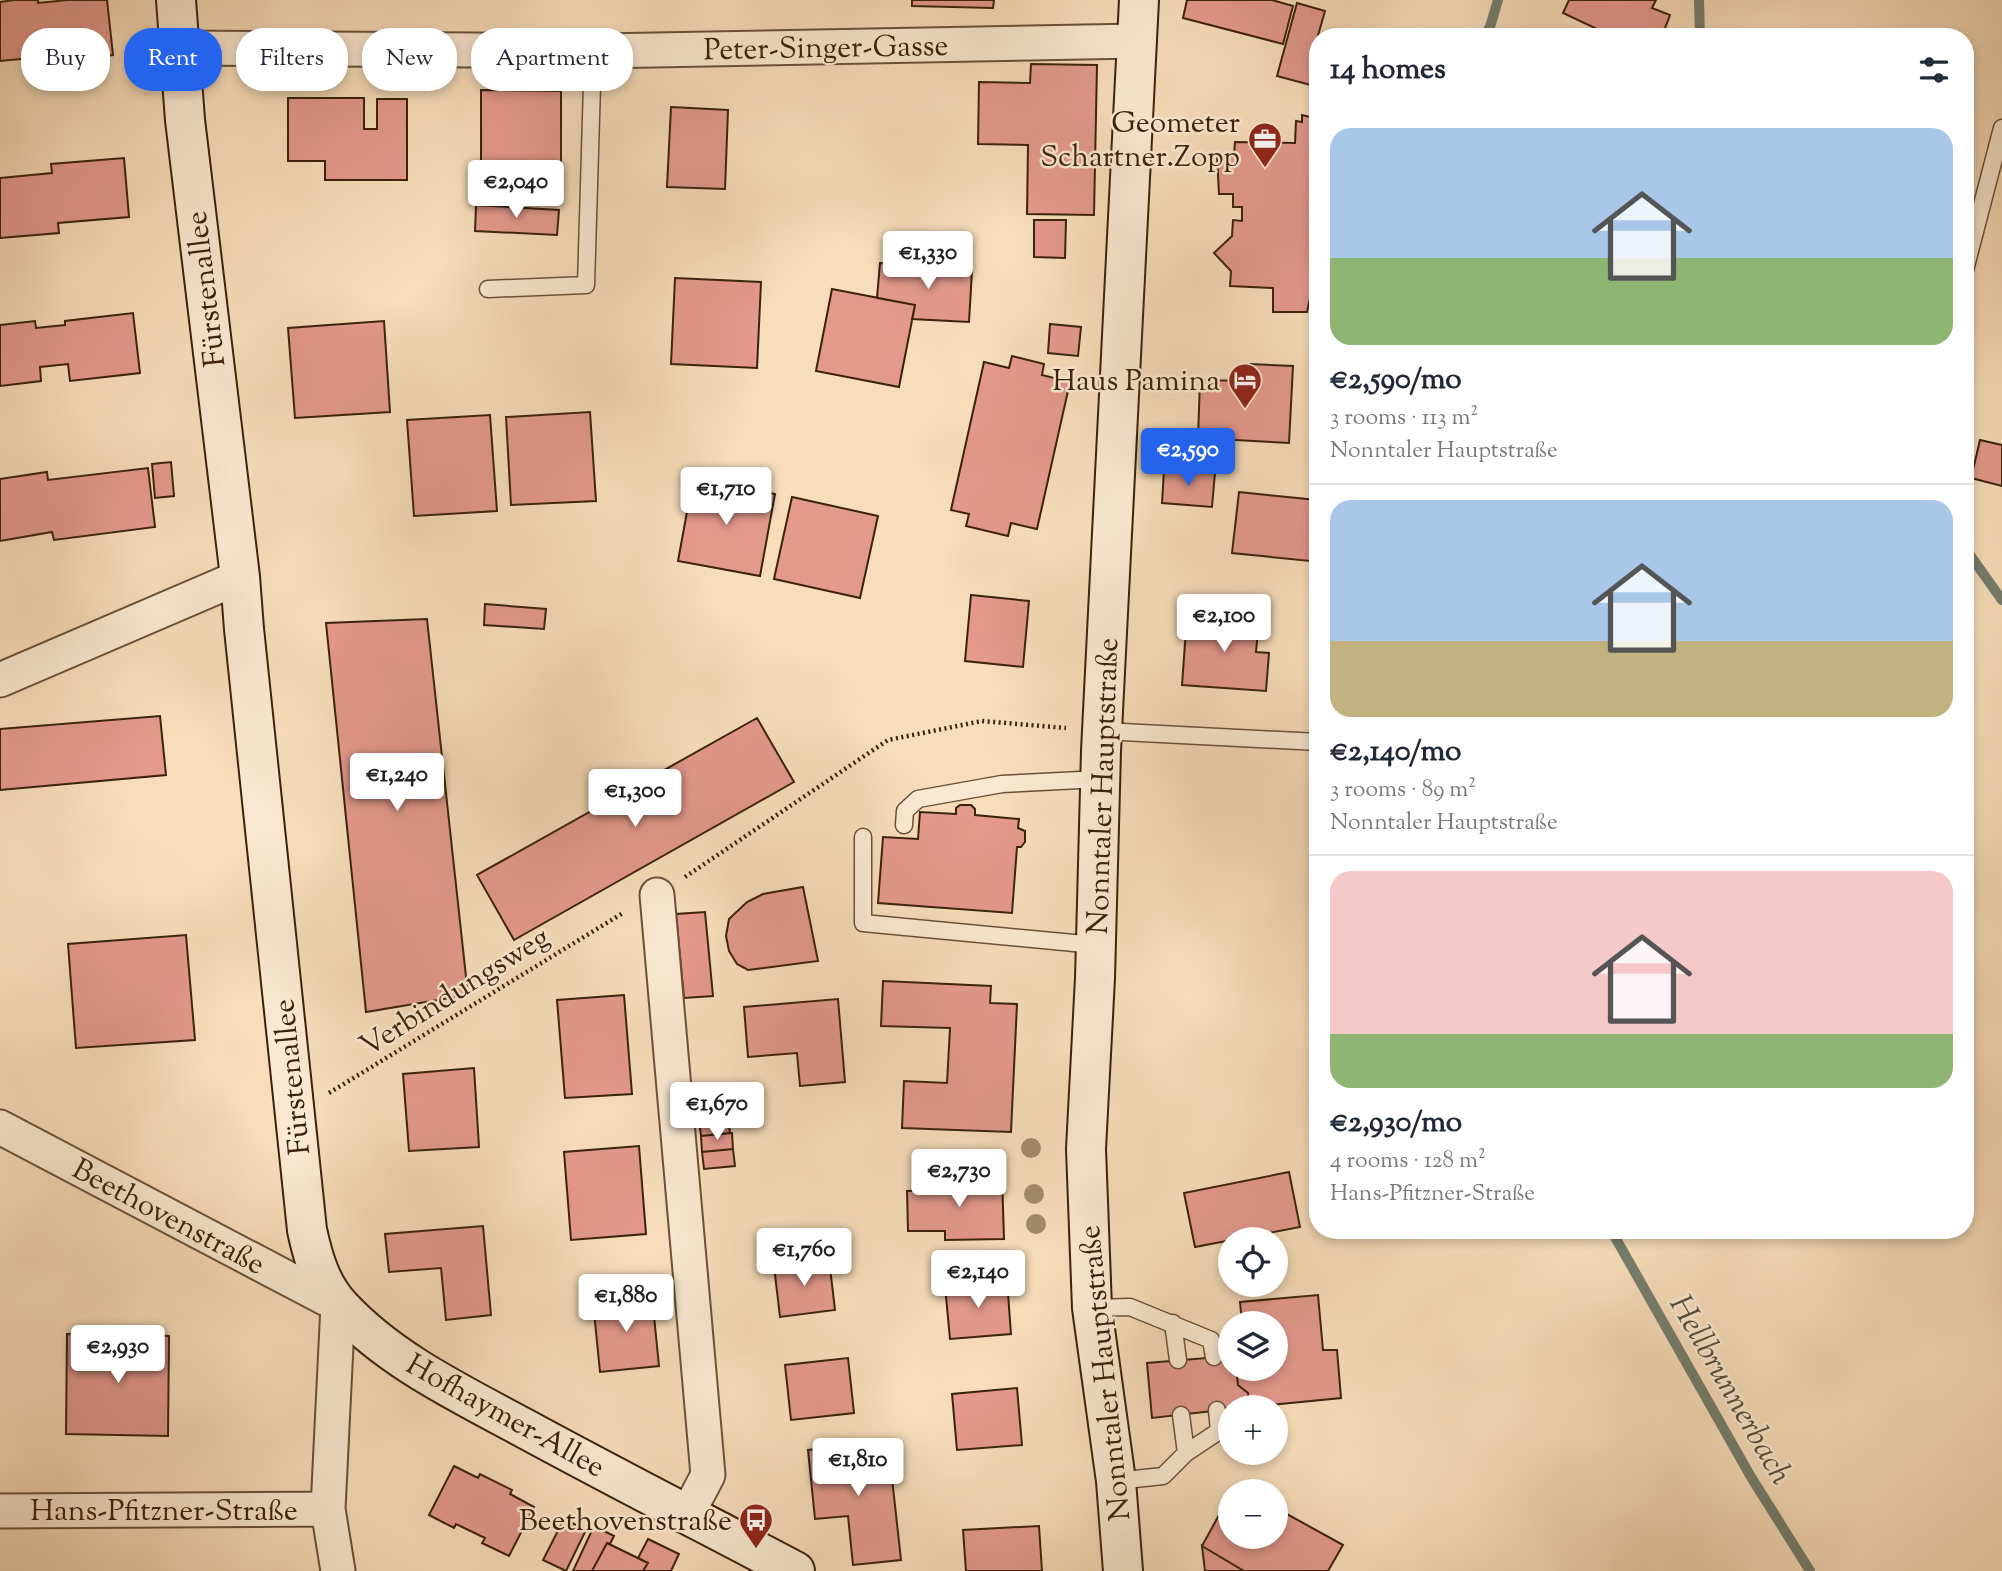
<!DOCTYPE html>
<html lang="en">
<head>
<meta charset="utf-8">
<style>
	body { margin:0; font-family:"Sorts Mill Goudy",serif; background:#f2f2f3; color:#1f2937; height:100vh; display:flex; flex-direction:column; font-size:26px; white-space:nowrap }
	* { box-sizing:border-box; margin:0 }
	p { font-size:23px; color:#747a83 }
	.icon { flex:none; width:38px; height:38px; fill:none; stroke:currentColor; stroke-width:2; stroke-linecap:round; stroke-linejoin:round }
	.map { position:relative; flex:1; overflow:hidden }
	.details { position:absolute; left:1309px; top:28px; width:665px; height:1211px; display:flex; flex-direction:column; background:#fff; border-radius:28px; box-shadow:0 4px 10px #0003 }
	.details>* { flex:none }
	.banner { position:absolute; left:21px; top:28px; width:665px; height:63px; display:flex; gap:14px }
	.buttons { position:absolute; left:1218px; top:1227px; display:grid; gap:14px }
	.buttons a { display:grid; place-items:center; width:70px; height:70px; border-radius:50%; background:#fff; box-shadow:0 4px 10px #0003; font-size:35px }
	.price { position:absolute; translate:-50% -60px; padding:0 16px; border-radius:7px; background:#fff; color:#222; font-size:23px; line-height:46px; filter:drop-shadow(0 2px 4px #0008) }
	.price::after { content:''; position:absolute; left:50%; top:42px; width:21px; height:16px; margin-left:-10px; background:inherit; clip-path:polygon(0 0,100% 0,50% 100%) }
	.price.selected { background:#2563eb; color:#fff }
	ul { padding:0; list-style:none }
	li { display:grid; align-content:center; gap:14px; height:371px; padding:0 21px }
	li+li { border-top:2px solid #e0e1e3 }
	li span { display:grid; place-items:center; height:217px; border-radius:21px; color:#555 }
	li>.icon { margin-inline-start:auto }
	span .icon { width:126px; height:126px; fill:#fffc; stroke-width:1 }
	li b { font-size:30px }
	h2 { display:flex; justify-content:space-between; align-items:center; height:84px; padding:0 21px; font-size:30px }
	.tag { padding:0 24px; border-radius:28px; background:#fff; box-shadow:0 4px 10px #0003; font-size:24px; line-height:63px }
	.tag.selected { background:#2563eb; color:#fff }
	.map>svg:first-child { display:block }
</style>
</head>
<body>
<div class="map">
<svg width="2002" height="1571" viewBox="0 0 2002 1571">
	<rect width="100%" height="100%" fill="#f7ddba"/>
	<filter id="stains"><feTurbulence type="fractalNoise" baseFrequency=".00286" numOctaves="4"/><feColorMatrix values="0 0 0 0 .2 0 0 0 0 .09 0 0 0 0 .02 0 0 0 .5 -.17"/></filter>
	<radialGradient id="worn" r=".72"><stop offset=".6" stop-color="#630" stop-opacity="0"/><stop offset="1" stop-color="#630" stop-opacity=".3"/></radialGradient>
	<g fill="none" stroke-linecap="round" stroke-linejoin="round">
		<path stroke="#767e6e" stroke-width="10" d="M1699,0L1700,37
			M1483,37L1490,27L1498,0
			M1965,548L2002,600
			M1611,1230L1751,1477L1810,1571"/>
	</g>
	<path fill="#e4998d" stroke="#3b220c" stroke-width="2" d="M14,0H38V3L68,0H107L113,55L42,63L41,57L0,61V2Z
		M912,0H994L993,8L912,6Z
		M1187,0H1272L1293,6L1283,44L1183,18Z
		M1569,0H1656L1652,8L1670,15L1664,31L1673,34L1672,37H1614L1563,13Z
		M1297,3L1325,11L1311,60L1318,61V87L1277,76Z
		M1031,64L1097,65L1094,215L1027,214L1028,145L978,144L979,82L1030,83Z
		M481,90L561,91V186L481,185Z
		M288,98H364V129H377V99H407V180H325V161H288Z
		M671,107L728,110L725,189L667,187Z
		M1302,115L1318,119V209L1311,210L1310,224L1318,225V262L1307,312H1273V288L1230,286L1231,271L1214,253L1232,236L1233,220L1242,221V207H1233V194H1219L1217,155L1234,154L1235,142L1295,143L1296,121L1302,122Z
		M124,158L129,217L58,223L59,233L0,238V178L52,173L51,164Z
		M476,205L559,210L557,235L475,231Z
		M1034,220H1066L1065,258L1034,257Z
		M880,263L972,271L969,322L912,319L915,305L877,298Z
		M675,278L761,282L757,368L671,364Z
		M832,289L915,305L899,387L816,371Z
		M133,313L140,373L70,381L68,364L40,367L41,381L0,386V325L35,321L36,328L65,325V321Z
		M384,321L390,412L295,418L288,328Z
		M1050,324L1081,327L1078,356L1048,353Z
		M1012,356L1044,364L1042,375L1070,382L1037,529L1011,523L1008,536L966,526L969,514L951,510L984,362L1009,368Z
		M1250,364L1293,366L1289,443L1198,438L1200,380L1249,381Z
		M590,412L596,501L511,505L506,417Z
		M490,415L497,511L414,516L407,420Z
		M1980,440L2002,445V486L1971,478Z
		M171,462L174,496L155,498L152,464Z
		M148,468L155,527L54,540L52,532L0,541V479L47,472L48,480Z
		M1164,470L1215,473L1212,507L1162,503Z
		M693,479L775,494L760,576L678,561Z
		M1239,492L1316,500L1310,561L1232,553Z
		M792,497L878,516L860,598L774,579Z
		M971,595L1029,601L1023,667L965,661Z
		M485,604L546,609L544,629L484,625Z
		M1187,615L1259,620L1256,652L1269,653L1266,691L1182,685Z
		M427,619L468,995L366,1012L326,623Z
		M160,716L166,775L0,790V729Z
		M757,718L794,782L514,940L477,875Z
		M960,805H971L975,809V815L1019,819L1018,828L1025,831V842L1021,847H1017L1012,913L878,903L883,837L918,839L920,812L956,814V808Z
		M803,887L818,961L748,970L737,964L729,951L726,936L729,919L747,902L763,894Z
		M705,912L713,996L684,998L676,914Z
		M186,935L195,1040L76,1048L68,944Z
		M883,981L991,986L990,1003L1017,1004L1011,1132L902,1128L904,1081L947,1083L950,1028L881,1026Z
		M624,995L632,1094L565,1098L557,1000Z
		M838,999L845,1082L800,1086L797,1053L748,1057L744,1007Z
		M474,1068L479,1147L409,1151L403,1074Z
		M720,1085L725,1116L705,1118L701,1087Z
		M728,1117L730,1133L701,1136L699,1120Z
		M732,1133L733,1149L702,1152L701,1136Z
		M639,1146L646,1234L571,1240L564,1152Z
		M733,1149L735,1166L704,1169L702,1152Z
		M1289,1172L1300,1227L1195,1247L1184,1193Z
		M1002,1177L1004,1239L945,1240V1231H908L907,1191L937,1190V1179Z
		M483,1226L491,1315L446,1320L441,1268L389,1272L385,1234Z
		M829,1259L835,1310L780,1317L774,1266Z
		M1007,1280L1011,1334L950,1339L945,1286Z
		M1318,1295L1323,1350H1337L1341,1398L1249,1407L1248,1393L1238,1385L1236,1368H1276V1323H1242L1240,1302Z
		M652,1296L659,1366L600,1372L593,1302Z
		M67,1334L169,1336L168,1436L66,1434Z
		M1230,1356V1368H1236L1238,1385L1248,1393L1249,1407H1230V1409L1152,1418L1147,1363Z
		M848,1358L854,1413L791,1420L785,1365Z
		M1017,1388L1022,1445L957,1450L952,1394Z
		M888,1442L901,1560L853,1565L848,1516L815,1519L808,1450Z
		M454,1466L478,1478L480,1474L512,1490L510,1494L534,1507L509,1556L482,1543L485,1538L456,1524L454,1528L429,1515Z
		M1230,1495V1536H1276V1508L1343,1545L1328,1571H1244L1202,1546Z
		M564,1519L586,1530L566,1571L543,1560Z
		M594,1526L614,1536L610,1544L607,1543L592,1571H573Z
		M1039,1526L1042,1571H966L963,1530Z
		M648,1539L679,1554L671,1571H643L648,1563L638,1558Z
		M607,1543L648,1563L643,1571H592Z
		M1202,1546L1244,1571H1205Z"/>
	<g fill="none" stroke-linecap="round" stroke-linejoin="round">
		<g stroke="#6a5138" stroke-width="19">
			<path id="lane" d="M1965,270L2002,128
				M488,289L586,285L593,51
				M1103,731L1318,742
				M904,825L905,811L918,799L1002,784L1100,779
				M863,837V923L1095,945
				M1092,1308L1130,1307L1211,1340L1214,1357
				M1173,1323L1178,1360
				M1181,1415L1186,1453
				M1116,1481L1163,1476L1186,1453L1219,1431L1217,1410"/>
		</g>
		<g stroke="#6a5138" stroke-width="37">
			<path id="street" d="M179,48L599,51L1138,41
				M0,680L240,577
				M657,895L708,1475L687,1515
				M0,1127L338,1305L328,1509L338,1571
				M0,1511L328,1509"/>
		</g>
		<g stroke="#3b220c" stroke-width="42">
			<path id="secondary" d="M176,0L185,120L240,577L244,629L307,1230C313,1258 321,1286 341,1307C390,1360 459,1393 522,1427C612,1476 704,1523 795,1571
				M1123,1571L1116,1481L1092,1308L1086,1149L1095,978L1101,751L1139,0"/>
		</g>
		<path stroke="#3b220c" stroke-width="4.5" stroke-dasharray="2 3.5" stroke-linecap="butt" d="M685,877L888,740L982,721L1066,728
			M329,1093L623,913"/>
		<use href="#lane" stroke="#fae9d2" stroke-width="16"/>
		<use href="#street" stroke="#fae9d2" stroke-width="33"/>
		<use href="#secondary" stroke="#fae9d2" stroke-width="38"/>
	</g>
	<g fill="#a28c6c">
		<circle cx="1031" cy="1148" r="10"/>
		<circle cx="1034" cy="1194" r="10"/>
		<circle cx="1036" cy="1224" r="10"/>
	</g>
	<defs>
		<g id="office-pin" transform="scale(1.75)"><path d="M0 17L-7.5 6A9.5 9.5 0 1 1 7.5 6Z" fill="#8f2418" stroke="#fae9d2"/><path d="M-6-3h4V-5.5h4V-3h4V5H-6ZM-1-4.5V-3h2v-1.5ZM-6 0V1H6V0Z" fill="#fff"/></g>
		<g id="hotel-pin" transform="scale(1.75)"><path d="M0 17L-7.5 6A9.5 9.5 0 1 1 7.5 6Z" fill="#8f2418" stroke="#fae9d2"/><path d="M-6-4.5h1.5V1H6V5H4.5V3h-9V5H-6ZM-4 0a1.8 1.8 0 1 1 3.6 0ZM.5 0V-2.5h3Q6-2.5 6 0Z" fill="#fff"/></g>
		<g id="bus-pin" transform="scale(1.75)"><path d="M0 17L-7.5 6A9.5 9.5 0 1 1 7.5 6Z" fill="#8f2418" stroke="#fae9d2"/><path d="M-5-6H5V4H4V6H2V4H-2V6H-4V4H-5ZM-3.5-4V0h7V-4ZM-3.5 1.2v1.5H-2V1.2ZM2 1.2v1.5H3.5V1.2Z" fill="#fff"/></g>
	</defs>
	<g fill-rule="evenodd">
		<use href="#office-pin" x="1265" y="139"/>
		<use href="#hotel-pin" x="1245" y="380"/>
		<use href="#bus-pin" x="756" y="1520"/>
	</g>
	<g text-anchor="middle" stroke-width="5" stroke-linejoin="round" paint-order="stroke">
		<g font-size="30" fill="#3b220c" stroke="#fae9d2">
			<text transform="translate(826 47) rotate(-1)" y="10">Peter-Singer-Gasse</text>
			<text transform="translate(205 289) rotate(-97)" y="10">Fürstenallee</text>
			<text transform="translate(1102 786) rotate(-88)" y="10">Nonntaler Hauptstraße</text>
			<text transform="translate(454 991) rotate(-32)" y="10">Verbindungsweg</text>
			<text transform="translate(291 1077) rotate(-96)" y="10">Fürstenallee</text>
			<text transform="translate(169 1216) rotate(28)" y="10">Beethovenstraße</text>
			<text transform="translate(1104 1373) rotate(-96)" y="10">Nonntaler Hauptstraße</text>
			<text transform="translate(506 1415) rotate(29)" y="10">Hofhaymer-Allee</text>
			<text x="164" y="1520">Hans-Pfitzner-Straße</text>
		</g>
		<g font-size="30" fill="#3b220c" stroke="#fae9d2" text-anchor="end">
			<text x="1240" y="132">Geometer<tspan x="1240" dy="34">Schartner.Zopp</tspan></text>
			<text x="1220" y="390">Haus Pamina</text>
			<text x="732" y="1530">Beethovenstraße</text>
		</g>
		<g font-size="32" font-style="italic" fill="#58503d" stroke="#fae9d2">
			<text transform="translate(1732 1389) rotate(60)" y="11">Hellbrunnerbach</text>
		</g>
	</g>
	<rect width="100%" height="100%" filter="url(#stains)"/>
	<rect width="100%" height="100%" fill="url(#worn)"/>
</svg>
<div class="buttons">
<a><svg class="icon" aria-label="locate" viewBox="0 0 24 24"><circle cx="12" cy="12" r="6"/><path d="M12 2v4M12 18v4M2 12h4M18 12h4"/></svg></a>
<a><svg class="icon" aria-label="layers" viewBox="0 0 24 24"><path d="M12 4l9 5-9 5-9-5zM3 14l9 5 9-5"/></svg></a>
<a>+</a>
<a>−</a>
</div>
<b class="price" style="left:516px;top:220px">€2,040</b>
<b class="price" style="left:928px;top:291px">€1,330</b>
<b class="price selected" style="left:1188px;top:488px">€2,590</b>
<b class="price" style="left:726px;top:527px">€1,710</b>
<b class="price" style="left:1224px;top:654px">€2,100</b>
<b class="price" style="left:397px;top:813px">€1,240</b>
<b class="price" style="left:635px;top:829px">€1,300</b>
<b class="price" style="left:717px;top:1142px">€1,670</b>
<b class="price" style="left:959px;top:1209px">€2,730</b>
<b class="price" style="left:804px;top:1288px">€1,760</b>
<b class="price" style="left:978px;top:1310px">€2,140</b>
<b class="price" style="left:626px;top:1334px">€1,880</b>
<b class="price" style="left:118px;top:1385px">€2,930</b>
<b class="price" style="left:858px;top:1498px">€1,810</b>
<div class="banner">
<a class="tag">Buy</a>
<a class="tag selected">Rent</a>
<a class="tag">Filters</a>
<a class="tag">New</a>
<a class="tag">Apartment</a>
</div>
<section class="details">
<h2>14 homes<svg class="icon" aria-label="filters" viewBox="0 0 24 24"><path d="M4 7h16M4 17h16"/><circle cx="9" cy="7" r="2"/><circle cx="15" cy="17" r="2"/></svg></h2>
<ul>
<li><span style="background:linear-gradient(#a9c7e8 60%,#8fb573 0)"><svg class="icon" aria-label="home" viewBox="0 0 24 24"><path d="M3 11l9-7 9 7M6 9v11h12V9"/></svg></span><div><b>€2,590/mo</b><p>3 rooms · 113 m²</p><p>Nonntaler Hauptstraße</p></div></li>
<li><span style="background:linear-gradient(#a9c7e8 65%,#c2b280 0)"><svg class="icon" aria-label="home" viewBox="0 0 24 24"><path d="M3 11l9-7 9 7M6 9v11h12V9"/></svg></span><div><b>€2,140/mo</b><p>3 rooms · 89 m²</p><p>Nonntaler Hauptstraße</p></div></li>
<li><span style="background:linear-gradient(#f6c9c9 75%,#8fb573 0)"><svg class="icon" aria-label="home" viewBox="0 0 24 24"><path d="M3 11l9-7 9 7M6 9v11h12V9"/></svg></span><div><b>€2,930/mo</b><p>4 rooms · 128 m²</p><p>Hans-Pfitzner-Straße</p></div></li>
</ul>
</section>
</div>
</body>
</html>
